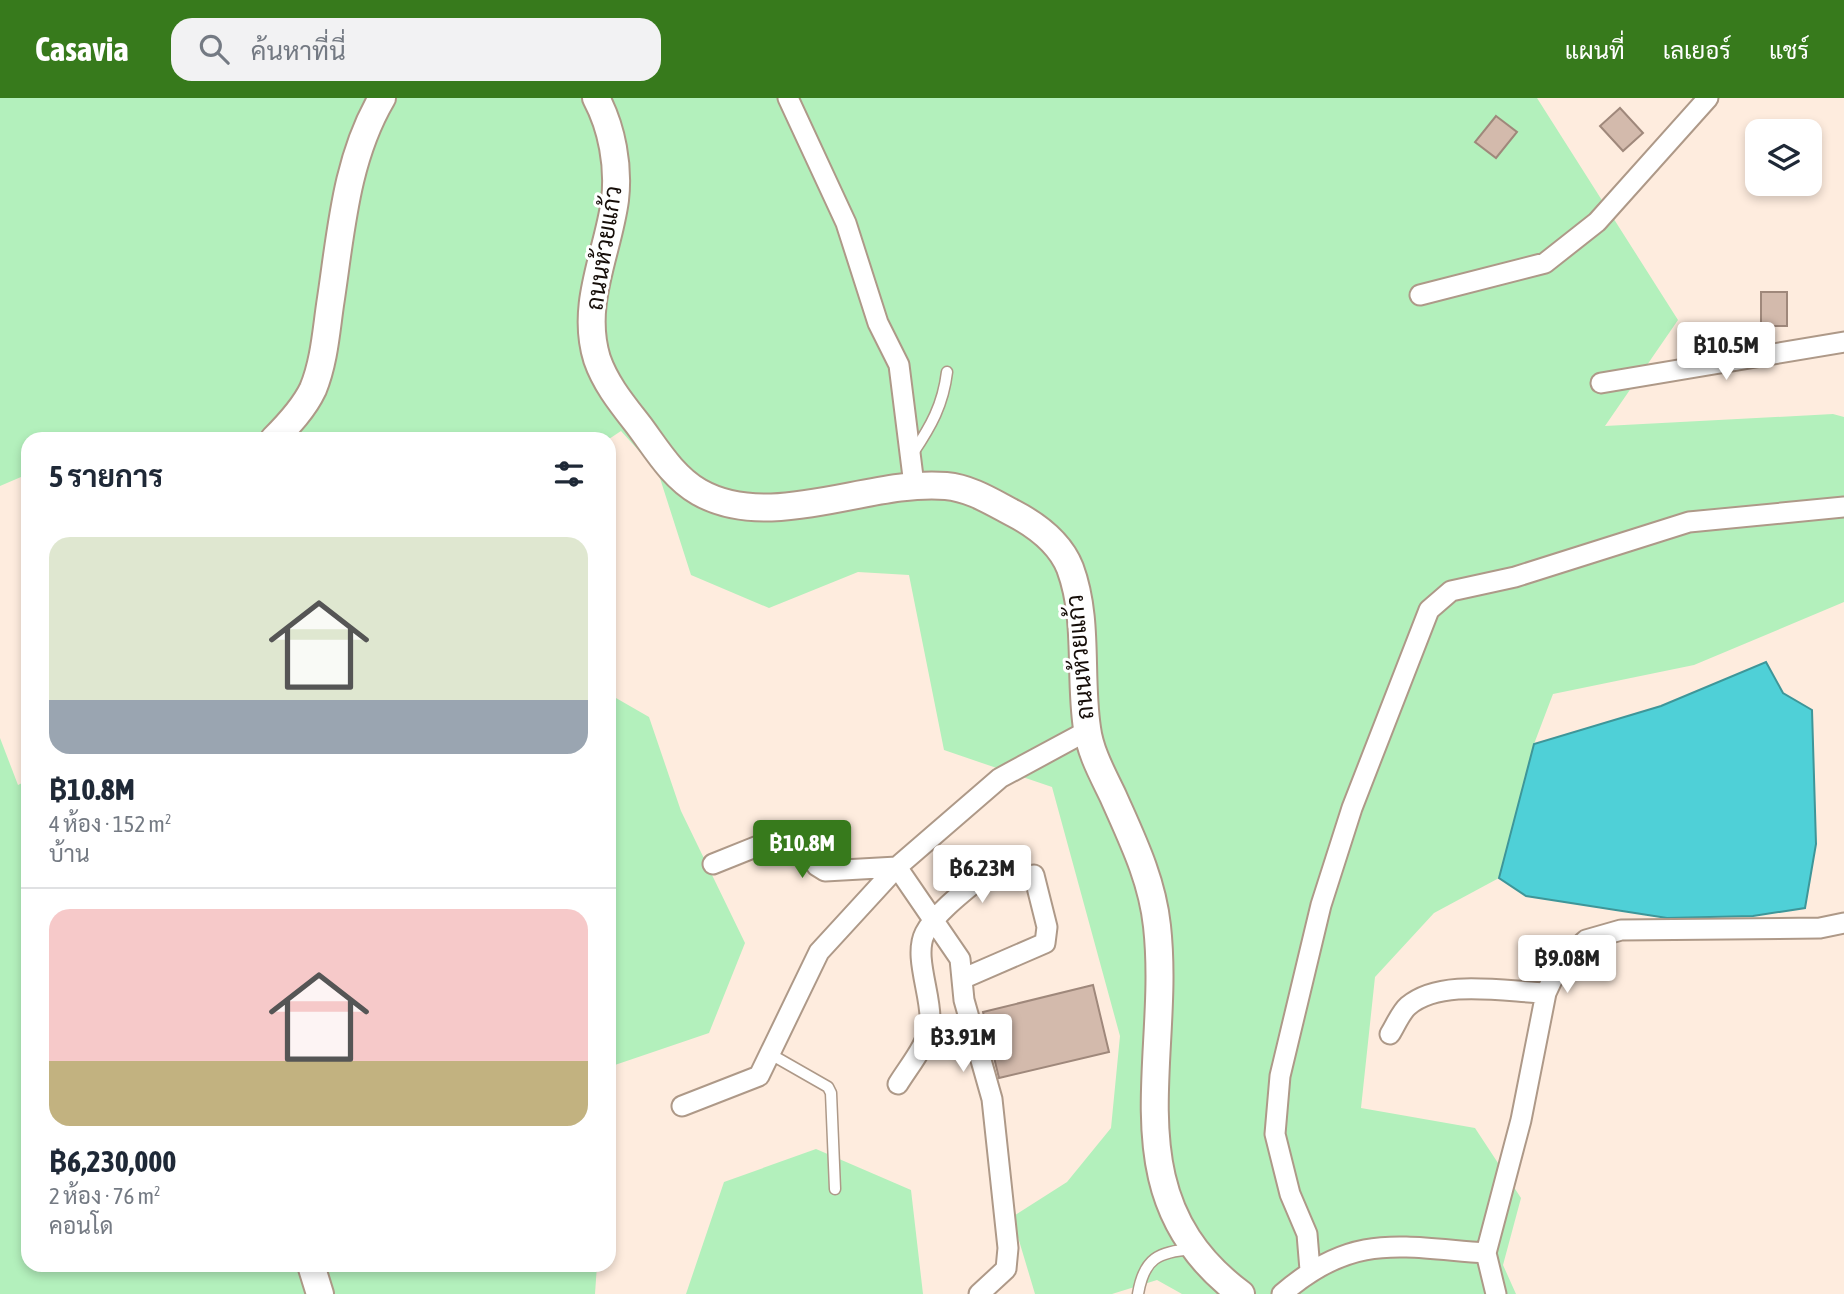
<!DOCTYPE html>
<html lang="th">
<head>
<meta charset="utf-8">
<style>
	body { margin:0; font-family:"Asap Condensed",Sarabun,sans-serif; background:#f2f2f3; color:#1f2937; height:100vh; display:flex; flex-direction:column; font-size:26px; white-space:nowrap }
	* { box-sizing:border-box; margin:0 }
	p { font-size:23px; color:#747a83 }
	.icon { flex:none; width:38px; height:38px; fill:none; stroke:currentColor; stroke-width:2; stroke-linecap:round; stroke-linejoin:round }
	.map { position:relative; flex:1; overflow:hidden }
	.drawer { position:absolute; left:21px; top:334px; width:595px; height:840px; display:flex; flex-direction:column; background:#fff; border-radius:21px; box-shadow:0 4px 10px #0003 }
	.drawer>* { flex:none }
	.controls { position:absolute; left:1745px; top:21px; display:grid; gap:14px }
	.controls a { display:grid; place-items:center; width:77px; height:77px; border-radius:14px; background:#fff; box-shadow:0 4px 10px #0003; font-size:35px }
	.price { position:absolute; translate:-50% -60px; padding:0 16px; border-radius:7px; background:#fff; color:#222; font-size:23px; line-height:46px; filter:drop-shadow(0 2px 4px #0008) }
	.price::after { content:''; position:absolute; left:50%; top:42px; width:21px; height:16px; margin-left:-10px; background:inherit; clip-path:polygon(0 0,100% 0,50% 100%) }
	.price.selected { background:#377a1c; color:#fff }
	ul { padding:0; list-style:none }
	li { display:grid; align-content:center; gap:14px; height:371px; padding:0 28px }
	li+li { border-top:2px solid #e0e1e3 }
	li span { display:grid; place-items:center; height:217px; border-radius:21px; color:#555 }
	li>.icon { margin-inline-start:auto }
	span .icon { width:126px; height:126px; fill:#fffc; stroke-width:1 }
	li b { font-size:30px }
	h2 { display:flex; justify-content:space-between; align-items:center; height:84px; padding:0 28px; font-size:30px }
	header { display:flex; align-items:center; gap:42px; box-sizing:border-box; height:98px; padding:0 35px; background:#377a1c; color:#fff }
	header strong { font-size:33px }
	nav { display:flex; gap:38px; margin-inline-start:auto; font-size:24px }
	.search { width:490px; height:63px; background:#f2f2f3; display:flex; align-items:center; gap:18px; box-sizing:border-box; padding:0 24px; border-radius:21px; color:#747a83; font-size:26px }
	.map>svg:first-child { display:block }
</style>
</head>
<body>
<header>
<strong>Casavia</strong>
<div class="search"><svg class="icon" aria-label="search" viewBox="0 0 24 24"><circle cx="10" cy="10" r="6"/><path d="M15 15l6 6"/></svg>ค้นหาที่นี่</div>
<nav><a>แผนที่</a><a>เลเยอร์</a><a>แชร์</a></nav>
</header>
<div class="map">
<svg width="1844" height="1196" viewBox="0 0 1844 1196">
	<rect width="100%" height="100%" fill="#feecde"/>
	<path fill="#b3f0bc" d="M0,0H1537L1678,222L1605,328L1833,316L1844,319V504L1694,567L1553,596L1534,646L1499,780L1434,815L1375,879L1361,1010L1475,1030L1521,1100L1503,1167L1516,1196H1182L1157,1182L1112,1196H1035L1012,1119L1067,1084L1111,1030L1120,938L1052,689L944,652L909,477L858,474L769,510L691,477L658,374L621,333L609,341H28V376L0,388Z
		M609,596L649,619L681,713L745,845L709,935L609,969Z
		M0,640L18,687L28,682V1167H597L595,1196H0Z
		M816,1051L911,1092L923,1196H686L724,1084Z"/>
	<path fill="#4fd0d7" stroke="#3e9699" stroke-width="2" d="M1766,564L1783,595L1812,612L1816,746L1805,810L1753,818L1667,820L1526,798L1499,780L1534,646L1661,608Z"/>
	<path fill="#d3baac" stroke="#9f887b" stroke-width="2" d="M1620,10L1643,35L1623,53L1600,28Z
		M1496,18L1517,34L1496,60L1475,44Z
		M1761,194H1787V228H1761Z
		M1093,887L1109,954L999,980L983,914Z"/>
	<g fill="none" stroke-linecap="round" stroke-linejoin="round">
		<g stroke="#ae9988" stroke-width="13">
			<path id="service" d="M913,355C931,328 943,307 947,274
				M772,957L828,989L831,995L835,1091
				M1138,1196C1144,1160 1158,1154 1192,1151"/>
		</g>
		<g stroke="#ae9988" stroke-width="23">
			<path id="minor" d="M788,0L846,125L878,225L899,267L914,387
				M1420,197L1545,165L1597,124L1708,0
				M1601,285L1844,244
				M713,766L793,734L817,768L825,773L897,769L960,861L964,902L992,1001L1008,1150L1006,1171L979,1196
				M962,881L1045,845L1047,829L1034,777
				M1390,936C1395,928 1401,914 1408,908C1441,880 1506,894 1546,895
				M898,986C909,968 928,946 930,925C932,898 913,858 925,835C937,811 981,781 1002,762
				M682,1008L759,978L819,854L897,769L1000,680L1087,633
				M1310,1172L1307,1136L1290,1096L1275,1036L1280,978L1321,807L1352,710L1429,512L1451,493L1515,479L1689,424L1844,409
				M1282,1196C1353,1134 1399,1149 1486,1155
				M1496,1196L1486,1155L1521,1022L1546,895L1560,865L1586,842L1621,832L1820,830L1844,825"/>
		</g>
		<g stroke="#ae9988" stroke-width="30">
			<path id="secondary" d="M596,0C612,30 619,68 615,102C608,155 580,206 597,261C606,287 623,307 640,329C657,352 673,379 699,394C771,435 870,381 946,388C970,390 992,404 1013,415C1036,427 1060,445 1070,470C1089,521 1079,578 1087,630C1090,654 1103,677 1113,698C1132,741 1152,781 1157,828C1172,963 1109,1098 1241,1196
				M274,341C289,326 304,310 313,291C324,264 326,235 330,207C341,136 345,63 382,0
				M311,1167L320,1196"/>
		</g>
		<use href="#service" stroke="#fff" stroke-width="10"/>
		<use href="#minor" stroke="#fff" stroke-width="19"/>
		<use href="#secondary" stroke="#fff" stroke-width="26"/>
	</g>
	<g text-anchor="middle" stroke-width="6" stroke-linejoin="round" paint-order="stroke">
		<g font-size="24" fill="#150d08" stroke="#fff">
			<text transform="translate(604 150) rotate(-81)" y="8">ถนนห้วยแก้ว</text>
			<text transform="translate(1080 559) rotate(-95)" y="8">ถนนห้วยแก้ว</text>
		</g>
	</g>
</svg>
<div class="controls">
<a><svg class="icon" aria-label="layers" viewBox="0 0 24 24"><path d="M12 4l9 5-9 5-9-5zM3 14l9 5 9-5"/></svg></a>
</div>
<b class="price" style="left:1726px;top:284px">฿10.5M</b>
<b class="price selected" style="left:802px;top:782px">฿10.8M</b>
<b class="price" style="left:982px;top:807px">฿6.23M</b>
<b class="price" style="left:1567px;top:897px">฿9.08M</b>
<b class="price" style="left:963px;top:976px">฿3.91M</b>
<section class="drawer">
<h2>5 รายการ<svg class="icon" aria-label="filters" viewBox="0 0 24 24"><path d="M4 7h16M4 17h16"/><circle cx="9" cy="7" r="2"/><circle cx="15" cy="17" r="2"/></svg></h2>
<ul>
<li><span style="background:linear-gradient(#dfe7d0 75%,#9aa5b1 0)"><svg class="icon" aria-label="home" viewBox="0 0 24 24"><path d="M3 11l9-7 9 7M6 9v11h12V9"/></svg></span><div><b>฿10.8M</b><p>4 ห้อง · 152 m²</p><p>บ้าน</p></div></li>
<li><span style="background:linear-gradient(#f6c9c9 70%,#c2b280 0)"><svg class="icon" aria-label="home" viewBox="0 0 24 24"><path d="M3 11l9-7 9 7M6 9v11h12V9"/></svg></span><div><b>฿6,230,000</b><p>2 ห้อง · 76 m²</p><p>คอนโด</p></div></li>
</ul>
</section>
</div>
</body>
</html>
